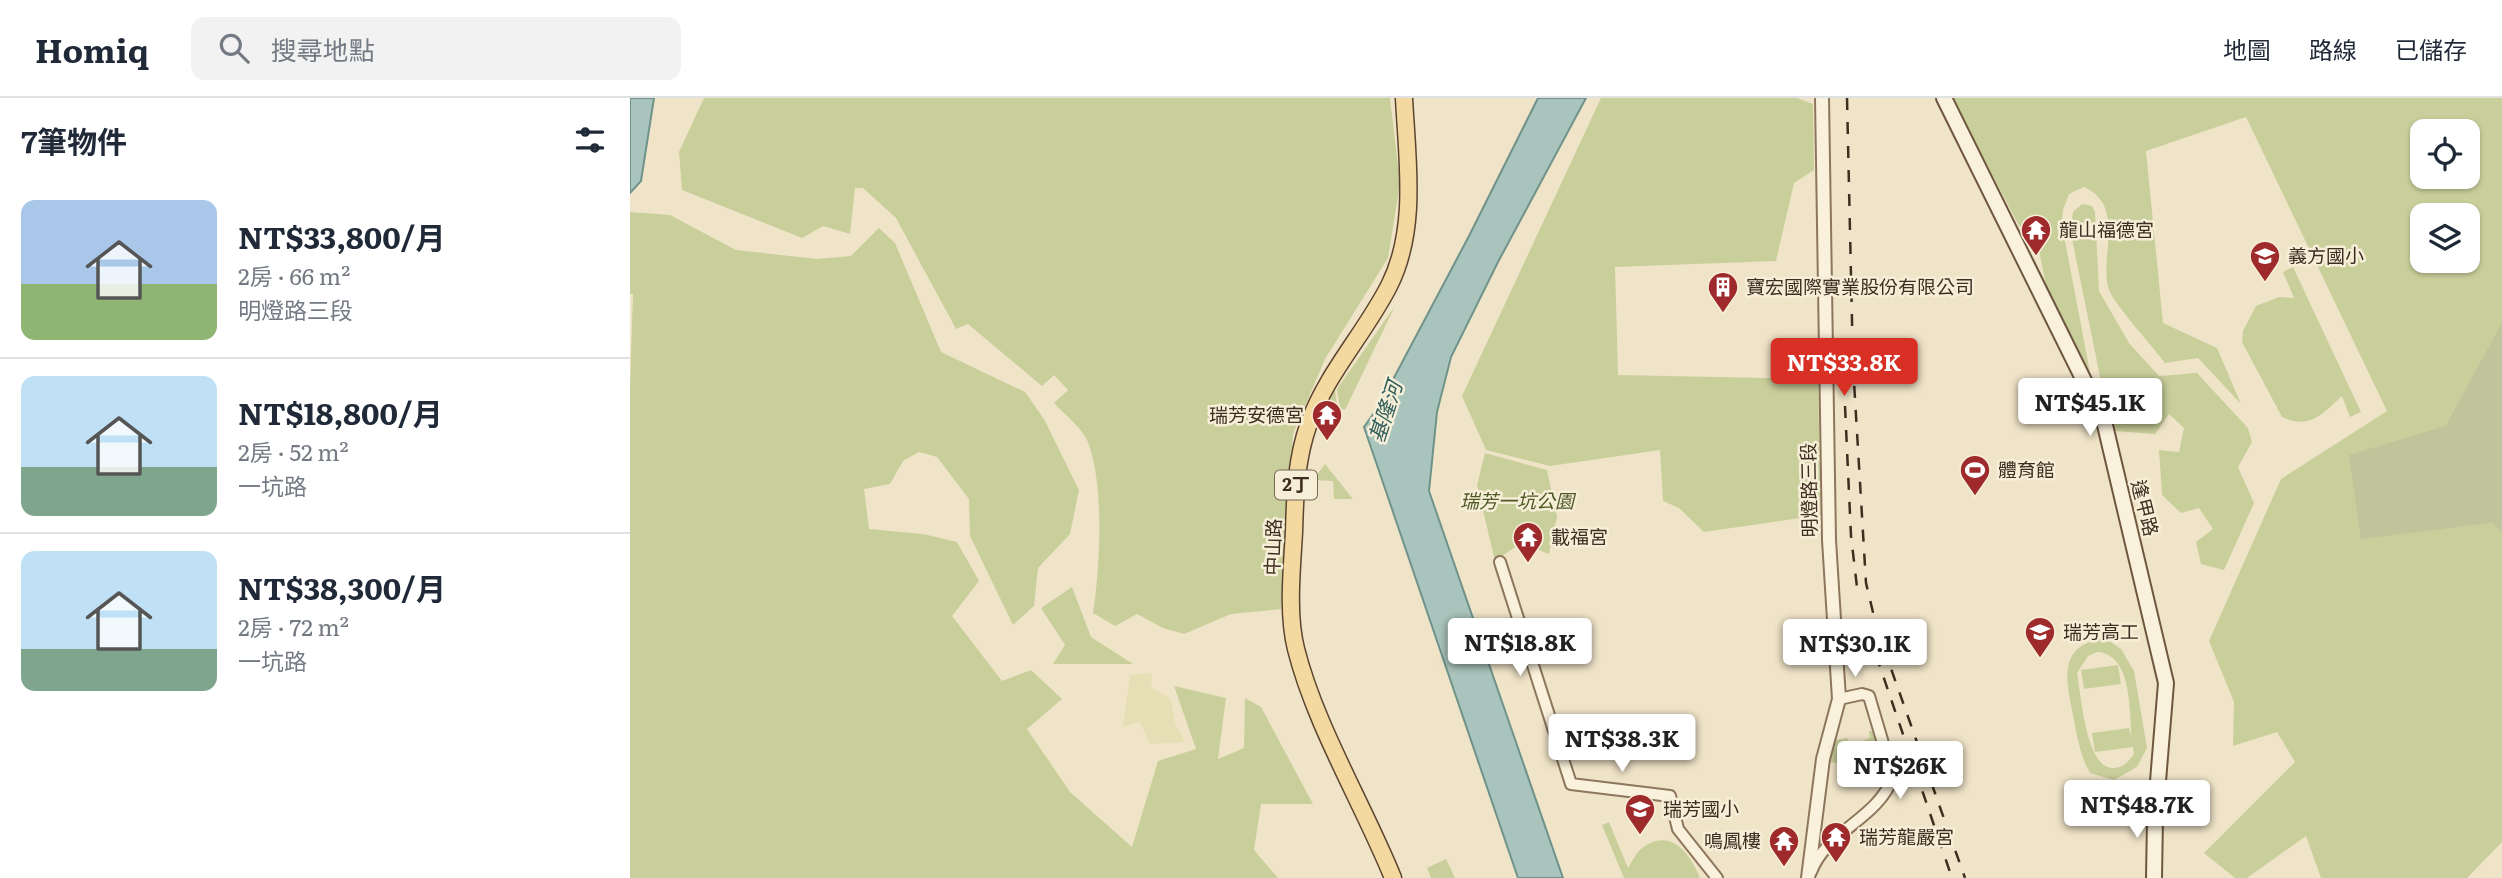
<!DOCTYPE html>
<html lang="zh-TW">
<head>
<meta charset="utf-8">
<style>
	body { margin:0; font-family:Literata,"Noto Sans TC",serif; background:#f2f2f3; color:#1f2937; height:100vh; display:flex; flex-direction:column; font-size:26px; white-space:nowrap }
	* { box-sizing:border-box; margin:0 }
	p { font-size:23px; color:#747a83 }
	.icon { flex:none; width:38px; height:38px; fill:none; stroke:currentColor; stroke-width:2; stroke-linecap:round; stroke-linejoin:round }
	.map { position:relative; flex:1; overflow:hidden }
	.sheet { display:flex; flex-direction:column; background:#fff; width:630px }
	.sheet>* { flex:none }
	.controls { position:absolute; left:1780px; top:21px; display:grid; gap:14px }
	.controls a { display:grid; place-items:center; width:70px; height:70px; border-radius:14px; background:#fff; box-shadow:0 2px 5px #0004; font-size:35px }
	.price { position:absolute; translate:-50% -60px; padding:0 16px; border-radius:7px; background:#fff; color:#222; font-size:23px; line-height:46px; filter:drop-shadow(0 2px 4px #0008) }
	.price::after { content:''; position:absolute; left:50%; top:42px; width:21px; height:16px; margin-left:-10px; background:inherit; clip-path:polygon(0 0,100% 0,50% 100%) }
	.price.current { background:#d93025; color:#fff }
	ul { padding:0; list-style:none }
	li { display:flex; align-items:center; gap:21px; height:175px; padding:0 21px }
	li+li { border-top:2px solid #e0e1e3 }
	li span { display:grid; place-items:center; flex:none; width:196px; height:140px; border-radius:14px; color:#555 }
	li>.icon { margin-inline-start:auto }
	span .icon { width:84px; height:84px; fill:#fffc; stroke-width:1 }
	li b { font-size:30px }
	h2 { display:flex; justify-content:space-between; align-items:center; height:84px; padding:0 21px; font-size:30px }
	header { display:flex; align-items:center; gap:42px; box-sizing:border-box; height:98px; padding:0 35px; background:#fff; border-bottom:2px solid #e0e1e3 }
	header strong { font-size:33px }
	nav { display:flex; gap:38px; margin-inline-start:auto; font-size:24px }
	.search { width:490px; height:63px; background:#f2f2f3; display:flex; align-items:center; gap:18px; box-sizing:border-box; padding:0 24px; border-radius:14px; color:#747a83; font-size:26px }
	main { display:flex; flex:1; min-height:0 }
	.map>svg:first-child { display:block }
</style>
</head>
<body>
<header>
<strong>Homiq</strong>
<div class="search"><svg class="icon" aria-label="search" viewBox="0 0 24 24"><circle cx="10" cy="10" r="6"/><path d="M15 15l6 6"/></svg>搜尋地點</div>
<nav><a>地圖</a><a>路線</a><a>已儲存</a></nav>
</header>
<main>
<section class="sheet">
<h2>7筆物件<svg class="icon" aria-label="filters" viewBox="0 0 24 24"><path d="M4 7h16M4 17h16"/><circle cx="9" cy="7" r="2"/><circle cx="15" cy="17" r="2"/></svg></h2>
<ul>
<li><span style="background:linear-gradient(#a9c7e8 60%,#8fb573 0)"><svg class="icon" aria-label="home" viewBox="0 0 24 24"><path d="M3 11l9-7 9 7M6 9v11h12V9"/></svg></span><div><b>NT$33,800/月</b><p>2房 · 66 m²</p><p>明燈路三段</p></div></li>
<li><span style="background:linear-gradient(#bfe0f5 65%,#7fa58c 0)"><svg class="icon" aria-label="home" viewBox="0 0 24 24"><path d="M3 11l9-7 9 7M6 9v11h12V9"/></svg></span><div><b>NT$18,800/月</b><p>2房 · 52 m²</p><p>一坑路</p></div></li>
<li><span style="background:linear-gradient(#bfe0f5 70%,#7fa58c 0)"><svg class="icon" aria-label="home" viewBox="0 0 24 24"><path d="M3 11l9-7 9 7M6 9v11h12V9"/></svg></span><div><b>NT$38,300/月</b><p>2房 · 72 m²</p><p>一坑路</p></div></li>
</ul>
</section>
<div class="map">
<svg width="1872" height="780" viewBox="0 0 1872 780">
	<rect width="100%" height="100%" fill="#f0e4c8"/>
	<path fill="#e6deb5" d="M522,575L521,589L541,601L545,625L555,644L520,646L510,624L493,629L500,577Z"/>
	<path fill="#c9cf9b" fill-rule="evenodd" d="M74,0H760L770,85L758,160L695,261L663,336L651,511L601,516L554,536L533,530L507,516L485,528L463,515C470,470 475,385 457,342C451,329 434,316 424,305L438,292L424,277L412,288L338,226L326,231L266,120L233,90H225L220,136L193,128L172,140L52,92L49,54Z
		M971,0H1167L1183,6L1184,72L1164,85L1146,163L985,169L988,277L1188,281L1191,417L1074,434L1049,410L1033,403L1030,352L920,368L856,352L832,298Z
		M1322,0H1872V224L1815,328L1731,440L1862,425L1872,435V744L1837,780H1691L1676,738L1617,780H1605L1574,755L1665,664L1647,634L1603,648L1604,604L1579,543L1651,381L1757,313L1616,19L1516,53L1533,225L1587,250L1611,306L1568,260L1535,265C1524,250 1484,206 1479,192C1468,161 1497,108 1454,89L1439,96L1433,112L1432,127L1463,290L1417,192L1408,148L1388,126ZM1792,33H1838V79H1792ZM1792,117H1838V163H1792Z
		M1452,106L1462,108L1465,114L1469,193L1499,245L1529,278L1567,275L1618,330L1622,344L1608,369L1624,405L1594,472L1571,466L1566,444L1583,431L1569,410L1551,415L1532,397L1529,352L1549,354L1554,330L1539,316L1525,336L1485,333L1477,313L1440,131L1443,114Z
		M0,114L40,117L106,152L187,161L221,158L249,130L265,145L311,254L395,294L414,321L449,392L440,436L408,470L404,508L383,527L340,438L339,401L307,359L289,354L273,363L260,386L234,391L239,431L293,436L327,444L349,483L322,518L372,583L401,572L432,601L397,631L440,694L502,749L528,663L566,651L544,588L596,600L588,661L614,650L615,600L631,609L683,706H631L624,752L648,780H0V291L3,196H0Z
		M1663,169L1731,314L1720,319L1712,298C1693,316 1679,332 1652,319L1612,244L1613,233L1626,208L1649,199L1664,200L1653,174Z
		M765,208L715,312L710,310L707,291Z
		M705,292L709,321L703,330L699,327L695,332L687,325L696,303Z
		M855,355L917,372L927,419L919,456L891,445L865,463L847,387Z
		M695,366L723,401H704L703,383L683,382Z
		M442,489L461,539L503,566H423L435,547L411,510Z
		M1475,540L1491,551L1504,573L1517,650L1507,669L1484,682L1460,675C1450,657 1447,638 1443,617C1436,582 1427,547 1475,540ZM1467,554C1503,556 1499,615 1502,642L1499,630L1462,635L1465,654L1503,649L1504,656C1498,664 1493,670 1482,670C1456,669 1451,597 1447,575L1458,558Z
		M1488,567L1491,586L1454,591L1451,572Z
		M1239,633H1242L1252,662L1222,666L1198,664L1205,642L1217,640L1222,647L1240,640Z
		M979,724L998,770C1002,764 1006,755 1011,751C1040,728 1060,755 1070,780H994L972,727Z
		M816,761L825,780H801L797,770Z"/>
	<path fill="#bfc49a" d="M1872,224V435L1862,425L1731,441L1719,357L1815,328Z"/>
	<path fill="#a9c4bc" stroke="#6f938a" stroke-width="2" d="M0,0H24L11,83L0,95Z
		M908,0H956L868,164L821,259L807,314L799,393L933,780H888L734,329L749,308L839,138Z"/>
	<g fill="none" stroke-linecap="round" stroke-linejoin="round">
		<g stroke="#8d765c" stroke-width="14">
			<path id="minor" d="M870,464L941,686L1040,698L1048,731L1087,780
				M1181,774C1197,732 1247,722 1263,679L1239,598L1232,596L1209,601"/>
		</g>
		<g stroke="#8d765c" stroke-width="16">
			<path id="tertiary" d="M1178,780L1193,661L1209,601L1199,442L1192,0"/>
		</g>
		<g stroke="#6f573f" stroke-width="18">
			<path id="secondary" d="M1314,0L1474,323L1536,585L1525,720L1524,780"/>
		</g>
		<g stroke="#5b4430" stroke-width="19">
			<path id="primary" d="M763,780C733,706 685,627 666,551C657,515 662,471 664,434C665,397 666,361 679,325C697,275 735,235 759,188C788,131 777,61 774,0"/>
		</g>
		<use href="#minor" stroke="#faf1dc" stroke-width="10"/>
		<use href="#tertiary" stroke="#faf1dc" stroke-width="12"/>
		<use href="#secondary" stroke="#faf1dc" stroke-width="14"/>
		<use href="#primary" stroke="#f3d9a0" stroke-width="16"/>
		<path stroke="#3d2e20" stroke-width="2.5" stroke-dasharray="12 12" stroke-linecap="butt" d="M1217,0L1223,267L1236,485L1247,531L1335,780
			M1215,308L1221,438L1227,489
			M1246,557L1322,780"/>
	</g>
	<defs>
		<g id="temple-pin" transform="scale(1.575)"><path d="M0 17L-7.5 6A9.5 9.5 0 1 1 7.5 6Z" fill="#9e2a2b" stroke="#f7eed8"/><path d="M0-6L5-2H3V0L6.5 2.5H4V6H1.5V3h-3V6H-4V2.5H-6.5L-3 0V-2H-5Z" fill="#fff"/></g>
		<g id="school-pin" transform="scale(1.575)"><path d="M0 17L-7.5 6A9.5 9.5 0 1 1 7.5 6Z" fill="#9e2a2b" stroke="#f7eed8"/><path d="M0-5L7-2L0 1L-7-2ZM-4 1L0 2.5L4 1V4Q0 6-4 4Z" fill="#fff"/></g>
		<g id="building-pin" transform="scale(1.575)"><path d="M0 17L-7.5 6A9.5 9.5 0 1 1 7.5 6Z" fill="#9e2a2b" stroke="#f7eed8"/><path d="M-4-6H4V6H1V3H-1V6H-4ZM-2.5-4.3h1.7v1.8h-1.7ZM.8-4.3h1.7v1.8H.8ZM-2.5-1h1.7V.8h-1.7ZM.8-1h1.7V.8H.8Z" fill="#fff"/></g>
		<g id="stadium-pin" transform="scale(1.575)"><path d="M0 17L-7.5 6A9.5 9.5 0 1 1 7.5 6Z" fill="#9e2a2b" stroke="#f7eed8"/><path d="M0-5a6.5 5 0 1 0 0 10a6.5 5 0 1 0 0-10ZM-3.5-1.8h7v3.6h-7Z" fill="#fff"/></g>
	</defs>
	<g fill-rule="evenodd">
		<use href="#temple-pin" x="1406" y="132"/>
		<use href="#school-pin" x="1635" y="158"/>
		<use href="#building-pin" x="1093" y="189"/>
		<use href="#temple-pin" x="697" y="317"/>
		<use href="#stadium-pin" x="1345" y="372"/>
		<use href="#temple-pin" x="898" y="439"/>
		<use href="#school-pin" x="1410" y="534"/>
		<use href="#school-pin" x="1010" y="711"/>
		<use href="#temple-pin" x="1206" y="739"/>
		<use href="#temple-pin" x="1154" y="743"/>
	</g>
	<g text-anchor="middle" stroke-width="5" stroke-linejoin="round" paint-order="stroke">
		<rect fill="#f7eed8" stroke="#756857" stroke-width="2" x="645" y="372.5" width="42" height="29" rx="5"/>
		<g font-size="18" font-weight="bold" fill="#3d2e20">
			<text x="666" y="393">2丁</text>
		</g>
		<g font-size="19" fill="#3d2e20" stroke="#f7eed8" text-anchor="start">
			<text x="1429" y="139">龍山福德宮</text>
			<text x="1658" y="165">義方國小</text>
			<text x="1116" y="196">寶宏國際實業股份有限公司</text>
			<text x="674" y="324" text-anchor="end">瑞芳安德宮</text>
			<text x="1368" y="379">體育館</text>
			<text x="921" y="446">載福宮</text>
			<text x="1433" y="541">瑞芳高工</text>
			<text x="1033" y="718">瑞芳國小</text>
			<text x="1229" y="746">瑞芳龍嚴宮</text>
			<text x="1131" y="750" text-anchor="end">鳴鳳樓</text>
		</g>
		<g font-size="19" fill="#3d2e20" stroke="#f7eed8">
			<text transform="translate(1179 392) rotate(-91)" y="7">明燈路三段</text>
			<text transform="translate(1515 410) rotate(76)" y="7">逢甲路</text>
			<text transform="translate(643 449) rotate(-88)" y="7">中山路</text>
		</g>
		<g font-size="19" font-style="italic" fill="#4d5a26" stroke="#f7eed8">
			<text x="887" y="410">瑞芳一坑公園</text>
		</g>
		<g font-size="21" font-style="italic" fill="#2f5d5a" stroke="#f7eed8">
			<text transform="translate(756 314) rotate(-72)" y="7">基隆河</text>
		</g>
	</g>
</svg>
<div class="controls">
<a><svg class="icon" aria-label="locate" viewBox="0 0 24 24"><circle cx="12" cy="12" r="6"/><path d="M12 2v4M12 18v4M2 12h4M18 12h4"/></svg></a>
<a><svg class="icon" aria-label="layers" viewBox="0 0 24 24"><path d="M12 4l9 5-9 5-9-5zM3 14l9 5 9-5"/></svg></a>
</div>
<b class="price current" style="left:1214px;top:300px">NT$33.8K</b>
<b class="price" style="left:1460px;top:340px">NT$45.1K</b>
<b class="price" style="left:890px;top:580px">NT$18.8K</b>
<b class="price" style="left:1225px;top:581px">NT$30.1K</b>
<b class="price" style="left:992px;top:676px">NT$38.3K</b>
<b class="price" style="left:1270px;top:703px">NT$26K</b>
<b class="price" style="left:1507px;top:742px">NT$48.7K</b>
</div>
</main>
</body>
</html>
